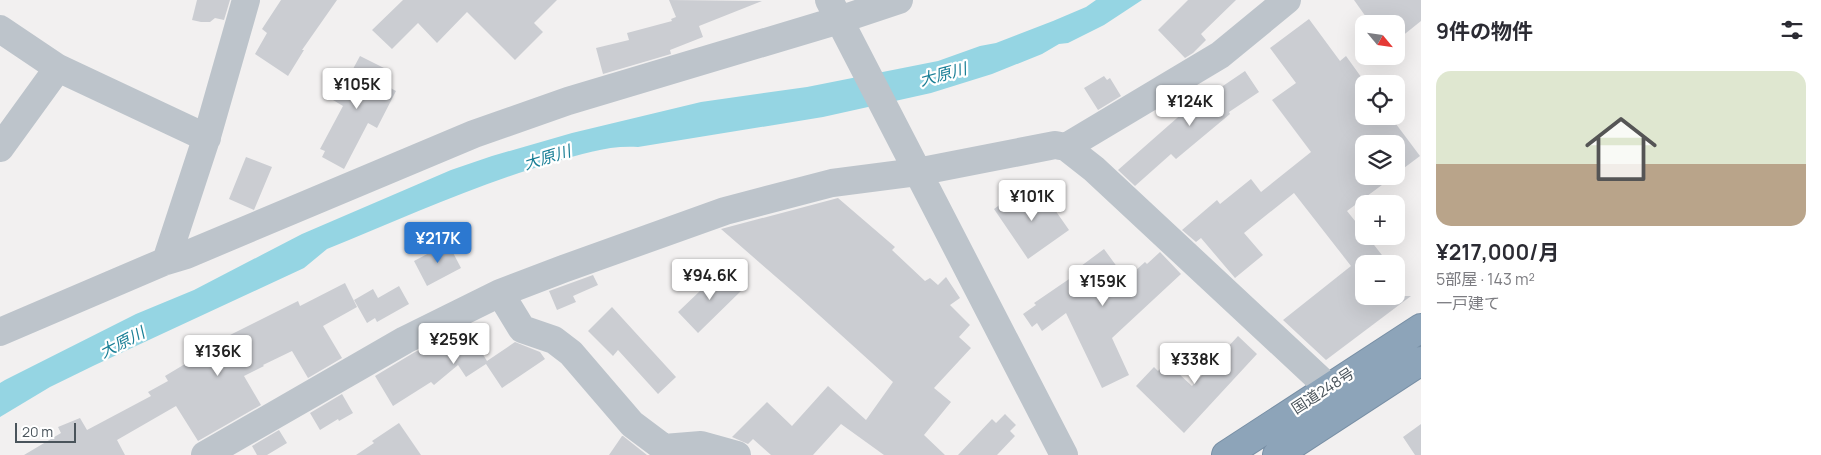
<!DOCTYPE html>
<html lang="ja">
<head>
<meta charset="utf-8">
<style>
	body { margin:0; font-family:Manrope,"Noto Sans JP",sans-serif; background:#f2f2f3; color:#2b2b33; height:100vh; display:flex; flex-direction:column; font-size:19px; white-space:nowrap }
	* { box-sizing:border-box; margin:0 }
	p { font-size:16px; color:#7c7c81 }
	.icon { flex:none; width:28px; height:28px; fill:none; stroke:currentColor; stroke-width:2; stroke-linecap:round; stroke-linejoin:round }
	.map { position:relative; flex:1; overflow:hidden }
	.panel { display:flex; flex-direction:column; background:#fff; width:400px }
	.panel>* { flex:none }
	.needle { width:32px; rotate:119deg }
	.fabs { position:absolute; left:1355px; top:15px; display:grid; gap:10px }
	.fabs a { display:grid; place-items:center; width:50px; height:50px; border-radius:10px; background:#fff; box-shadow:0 5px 20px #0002; font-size:25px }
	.scale { position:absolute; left:15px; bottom:12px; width:61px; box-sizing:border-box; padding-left:5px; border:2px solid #4a545b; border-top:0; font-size:14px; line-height:18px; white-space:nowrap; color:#4a545b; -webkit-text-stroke:4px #fff; paint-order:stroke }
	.price { position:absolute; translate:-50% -42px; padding:0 11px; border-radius:5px; background:#fff; color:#222; font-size:16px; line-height:32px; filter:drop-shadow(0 1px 2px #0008) }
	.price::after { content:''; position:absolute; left:50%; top:30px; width:15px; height:11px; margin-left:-8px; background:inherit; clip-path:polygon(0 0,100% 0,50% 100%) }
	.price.selected { background:#2c78d0; color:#fff }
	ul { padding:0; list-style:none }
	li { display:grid; align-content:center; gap:10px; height:265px; padding:0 15px }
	li span { display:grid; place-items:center; height:155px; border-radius:15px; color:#555 }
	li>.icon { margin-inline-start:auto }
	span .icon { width:90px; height:90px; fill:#fffc; stroke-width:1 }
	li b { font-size:21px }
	h2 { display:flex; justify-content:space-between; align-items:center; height:60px; padding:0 15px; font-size:21px }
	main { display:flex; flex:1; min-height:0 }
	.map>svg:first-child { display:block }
</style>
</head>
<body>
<main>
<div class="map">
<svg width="1421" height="455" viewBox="0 0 1421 455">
	<rect width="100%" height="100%" fill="#f2f0f0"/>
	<path fill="#95d5e3" d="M1096,0H1142L1104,25L1068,43L1059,44L1042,54L992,74L931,93L823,117L638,147C609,145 582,154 555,162C477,184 402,219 327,249L304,268L95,365L50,387L0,417V383L5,380L136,314L194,290L302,234L451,170L492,156L572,133L701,102L807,87L938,61L980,46L996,43L1053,21L1086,7Z"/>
	<path fill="#cbcdd2" d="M197,0H230L224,20L215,18L210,22H201L192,20Z
		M281,0H337L302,50H304L288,76L255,54L267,33L262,29Z
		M403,0H557L534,23L543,32L515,60L467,12L437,43L418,23L392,49L372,30Z
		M669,0L762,1L699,26L703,37L670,50L671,54L603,74L596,48L629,40L627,33L672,21L671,19L676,17Z
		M1188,0H1236L1201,34L1206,40L1193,53L1185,58L1158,30Z
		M1354,0H1421V21L1396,41V24H1371Z
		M1309,19L1340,61L1346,56L1364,81V116H1390L1420,156L1396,174V144H1364V176H1394L1347,211L1364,232V236H1367L1389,264H1364V296H1411L1326,360L1283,320L1351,266L1294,193L1244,233L1263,255L1235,278L1201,238L1196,242L1182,230L1217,200L1220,204L1251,179L1261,192L1311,152L1272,100L1296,83L1270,48Z
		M360,56L386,69L384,73L388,75L383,84L396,91L377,128L368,123L344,169L322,157L325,151L320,149L343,106L333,100L344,79L347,80Z
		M1245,71L1259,92L1229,112L1230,114L1176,159L1171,154L1135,186L1118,170L1185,111L1212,89L1214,92Z
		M1104,76L1107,80L1110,78L1121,96L1098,110L1084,88Z
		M246,157L272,167L254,210L229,199Z
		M1039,187L1069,230L1028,259L994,209L1013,195L1018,202Z
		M838,198L895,247L892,250L925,281L930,278L938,285L946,277L960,298L950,305L970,325L959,337L971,348L934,388L951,402L924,435L945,455H884L841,424L813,455H771L753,439L748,444L732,437L767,402L792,426L828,386L866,420L893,382L798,296L721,229Z
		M448,243L461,268L427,286L414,261Z
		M1104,249L1126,279L1145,262L1147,264L1160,252L1181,274L1112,338L1129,375L1102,388L1066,313L1042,331L1037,323L1032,327L1023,314L1036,305L1034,303L1075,275L1073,272Z
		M723,269L742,290L698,333L678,312Z
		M593,275L598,285L573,296L576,302L557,310L549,291Z
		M345,283L357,307L323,326L342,358L308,378L292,351L263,365L264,366L244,376L261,405L198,441L176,406L117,440L125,455H24L61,433L58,427L80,418L87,430L151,396L148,392L168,381L165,376L190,361L188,356L298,301L300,306Z
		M399,286L409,304L377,322L375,318L367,323L354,300L373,289L378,298Z
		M612,307L676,377L658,394L618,350L613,356L588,331Z
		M466,327L487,361L515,342L540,352L545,359L502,388L486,364L466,377L458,365L434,385L431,382L393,406L375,376L415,352Z
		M1238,336L1257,354L1184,433L1136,386L1154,367L1158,371L1166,362L1192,386Z
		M342,394L353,413L339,421L338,419L320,430L310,413Z
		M1005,414L1016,425L1010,431L1015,436L997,455H958L992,419L996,423Z
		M399,423L421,455H356L374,443L372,441Z
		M1421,424V455H1415L1403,437Z
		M279,430L287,443L267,455H257L252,446Z
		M622,436H623L647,455H609Z"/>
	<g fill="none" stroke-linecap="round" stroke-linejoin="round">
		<g stroke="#788fa5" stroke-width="30">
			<path id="highway" d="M1226,455L1421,328
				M1277,455L1421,361"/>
		</g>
		<path stroke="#bdc4cb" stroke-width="28" d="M829,0L1064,455
			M0,29L58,68L207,138
			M1066,147L1220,55L1287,0
			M0,148L58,68
			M166,261L208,133L246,0
			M500,293L522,329L554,340L571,353L632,424L664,448L701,445L737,455
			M0,332L166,261L186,255L474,134L568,101L839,20L899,0
			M205,455L405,340L500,293L563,269L725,211L832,183L917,172L1055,145L1066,147L1094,169L1328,387"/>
		<use href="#highway" stroke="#8da4b9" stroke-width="28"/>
	</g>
	<g text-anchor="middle" stroke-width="4.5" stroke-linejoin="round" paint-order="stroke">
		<g font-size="15" fill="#4a545b" stroke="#fff">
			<text transform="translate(1323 391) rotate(-33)" y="5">国道248号</text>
		</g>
		<g font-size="16" font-style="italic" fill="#1a7f96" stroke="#fff">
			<text transform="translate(943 74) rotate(-15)" y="6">大原川</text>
			<text transform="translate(547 157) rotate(-17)" y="6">大原川</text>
			<text transform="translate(122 342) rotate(-27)" y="6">大原川</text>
		</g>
	</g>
</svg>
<div class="fabs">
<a><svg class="needle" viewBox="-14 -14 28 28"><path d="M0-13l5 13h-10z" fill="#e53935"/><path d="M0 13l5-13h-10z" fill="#7c7c81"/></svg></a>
<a><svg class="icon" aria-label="locate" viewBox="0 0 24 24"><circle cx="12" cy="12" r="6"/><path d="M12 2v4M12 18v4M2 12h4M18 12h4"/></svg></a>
<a><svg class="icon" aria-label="layers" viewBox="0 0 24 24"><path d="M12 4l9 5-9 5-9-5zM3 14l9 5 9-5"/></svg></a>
<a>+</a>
<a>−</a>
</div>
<div class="scale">20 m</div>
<b class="price" style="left:357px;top:110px">¥105K</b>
<b class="price" style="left:1190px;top:127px">¥124K</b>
<b class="price" style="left:1032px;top:222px">¥101K</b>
<b class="price selected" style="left:438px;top:264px">¥217K</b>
<b class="price" style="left:710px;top:301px">¥94.6K</b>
<b class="price" style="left:1103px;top:307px">¥159K</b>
<b class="price" style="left:454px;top:365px">¥259K</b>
<b class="price" style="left:218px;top:377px">¥136K</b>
<b class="price" style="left:1195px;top:385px">¥338K</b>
</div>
<section class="panel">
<h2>9件の物件<svg class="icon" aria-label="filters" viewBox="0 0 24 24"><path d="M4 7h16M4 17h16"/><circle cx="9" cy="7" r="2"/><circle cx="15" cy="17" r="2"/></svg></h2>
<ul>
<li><span style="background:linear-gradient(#dfe7d0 60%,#b9a48a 0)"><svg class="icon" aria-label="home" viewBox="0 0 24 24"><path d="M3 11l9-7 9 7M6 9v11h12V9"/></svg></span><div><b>¥217,000/月</b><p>5部屋 · 143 m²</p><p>一戸建て</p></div></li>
</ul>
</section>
</main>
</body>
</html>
